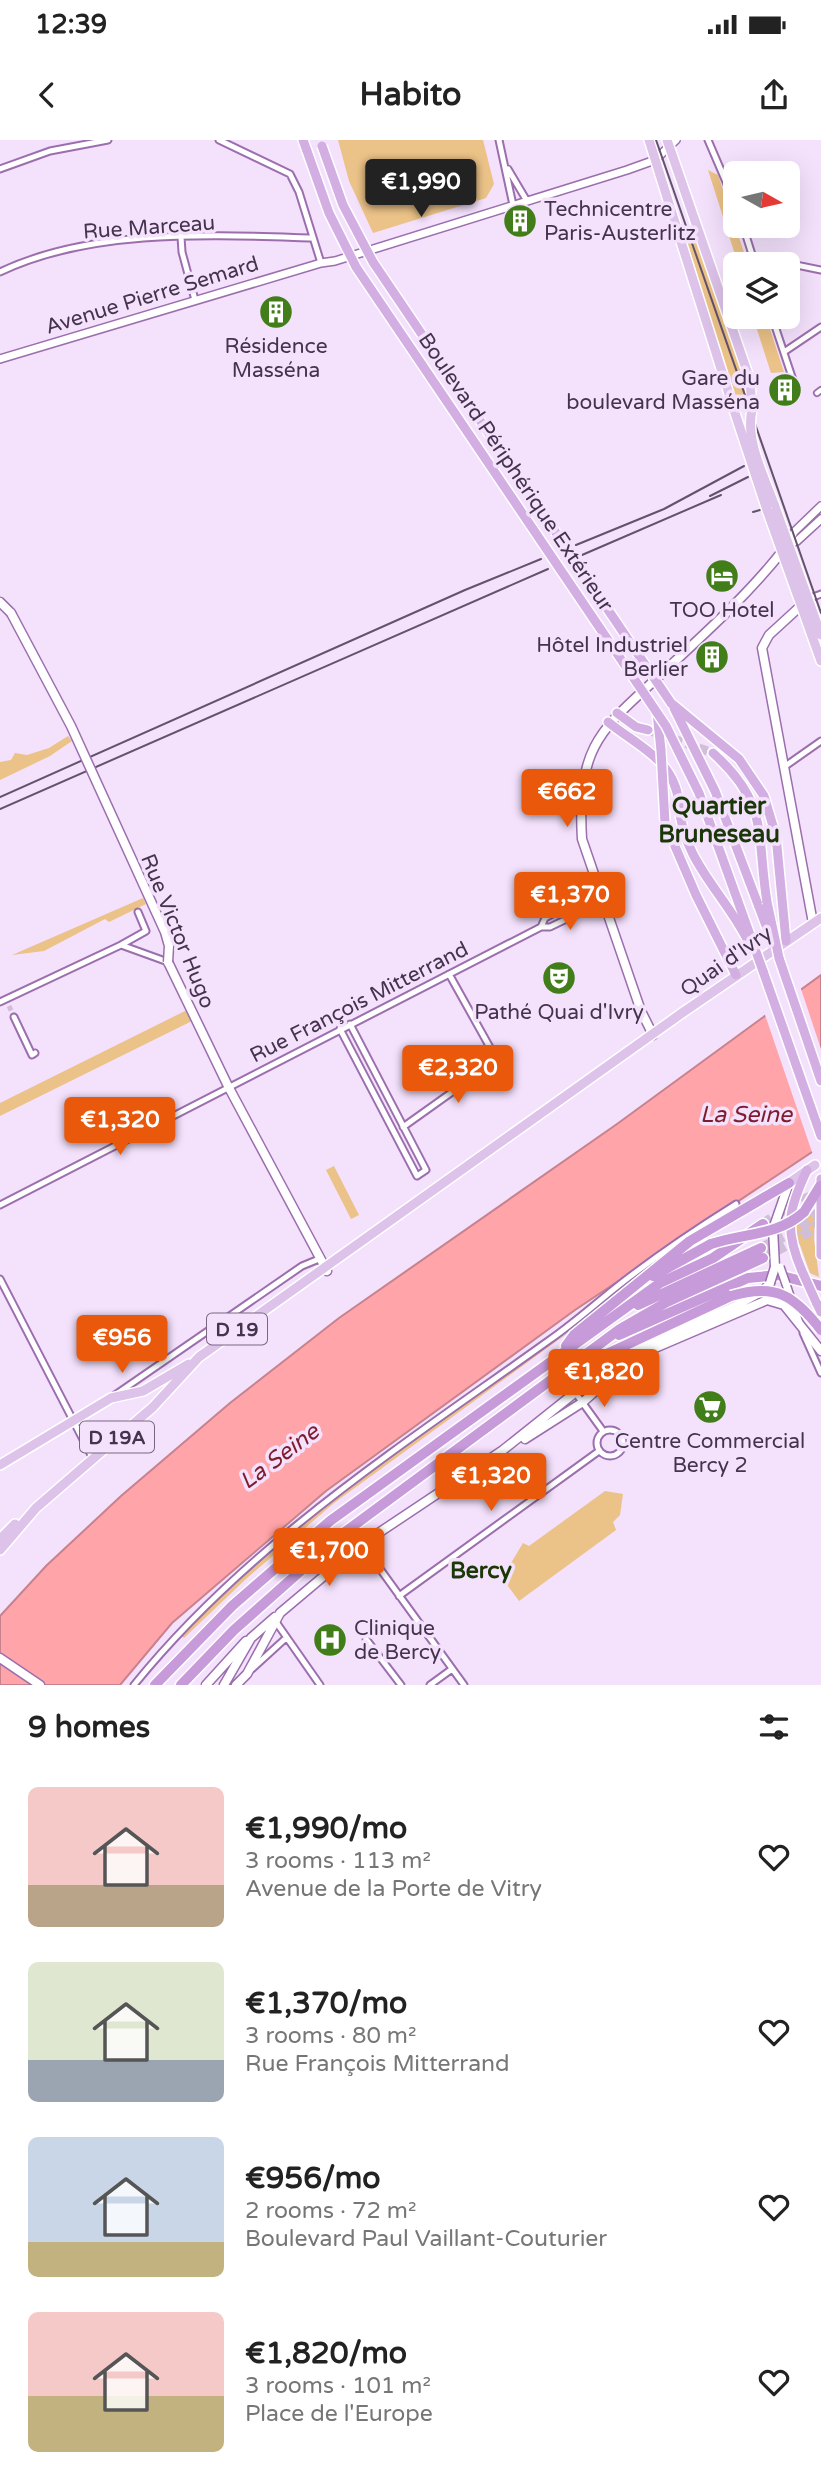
<!DOCTYPE html>
<html lang="en">
<head>
<meta charset="utf-8">
<style>
	body { margin:0; font-family:"Varela Round",sans-serif; background:#f6f6f6; color:#222; height:100vh; display:flex; flex-direction:column; font-size:26px; white-space:nowrap }
	* { box-sizing:border-box; margin:0 }
	p { font-size:23px; color:#767676 }
	.icon { flex:none; width:38px; height:38px; fill:none; stroke:currentColor; stroke-width:2; stroke-linecap:round; stroke-linejoin:round }
	.map { position:relative; height:1545px; overflow:hidden }
	.drawer { display:flex; flex-direction:column; background:#fff; flex:1 }
	.drawer>* { flex:none }
	.needle { width:46px; rotate:98deg }
	.tools { position:absolute; left:723px; top:21px; display:grid; gap:14px }
	.tools a { display:grid; place-items:center; width:77px; height:77px; border-radius:10px; background:#fff; box-shadow:0 7px 28px #0002; font-size:35px }
	.price { position:absolute; translate:-50% -60px; padding:0 16px; border-radius:7px; background:#ea580c; color:#fff; font-size:23px; line-height:46px; filter:drop-shadow(0 2px 4px #0008) }
	.price::after { content:''; position:absolute; left:50%; top:42px; width:21px; height:16px; margin-left:-10px; background:inherit; clip-path:polygon(0 0,100% 0,50% 100%) }
	.price.active { background:#222; color:#fff }
	ul { padding:0; list-style:none }
	li { display:flex; align-items:center; gap:21px; height:175px; padding:0 28px }
	li span { display:grid; place-items:center; flex:none; width:196px; height:140px; border-radius:10px; color:#555 }
	li>.icon { margin-inline-start:auto }
	span .icon { width:84px; height:84px; fill:#fffc; stroke-width:1 }
	li b { font-size:30px }
	h2 { display:flex; justify-content:space-between; align-items:center; height:84px; padding:0 28px; font-size:30px }
	.status { display:flex; justify-content:space-between; align-items:center; height:49px; padding:0 35px; background:#fff; direction:ltr }
	.status svg { height:19px; fill:currentColor }
	header { display:flex; justify-content:space-between; align-items:center; height:91px; padding:0 28px; background:#fff; font-size:32px; font-weight:800 }
	.map>svg:first-child { display:block }
</style>
</head>
<body>
<div class="status"><b>12:39</b><svg viewBox="0 0 49 12"><path d="M0 12V9h3v3zM5 12V6h3v6zM10 12V3h3v9zM15 12V0h3v12zM26 1h20v11H26zM47 4h2v5h-2z"/></svg></div>
<header><svg class="icon" aria-label="back" viewBox="0 0 24 24"><path d="M15 5l-7 7 7 7"/></svg>Habito<svg class="icon" aria-label="share" viewBox="0 0 24 24"><path d="M12 15V3M7 8l5-5 5 5M5 13v7h14v-7"/></svg></header>
<div class="map">
<svg width="821" height="1545" viewBox="0 0 821 1545">
	<rect width="100%" height="100%" fill="#f4e1fc"/>
	<path fill="#ebc287" d="M338,0H483L494,44L486,58L373,93L349,41Z
		M708,30L718,35L748,124H738Z
		M696,90L749,244L748,270H737L722,212L682,95Z
		M753,177H766L784,232L771,233Z
		M68,596L72,601L50,616L0,640V622L11,620L15,613L27,615L49,608Z
		M143,758L146,764L109,782L105,779L44,811L12,815Z
		M189,869L194,880L0,976V963Z
		M334,1026L359,1075L351,1079L326,1030Z
		M815,1069L814,1099L819,1137L810,1133L794,1088Z
		M572,1190L334,1363L247,1438L184,1498L180,1495C299,1379 433,1281 572,1190Z
		M605,1351L623,1354L620,1375L613,1382L616,1390L519,1461L502,1438L523,1403L529,1406Z"/>
	<path fill="#ffa4a9" stroke="#c7828d" stroke-width="2" d="M821,835V1006L575,1170L326,1351L172,1483L120,1545H0V1476L46,1426L121,1356L230,1263L339,1178L617,984Z"/>
	<path fill="#f4e1fc" d="M800,846L821,909V1010L813,1015L764,872Z"/>
	<g fill="none" stroke-linecap="round" stroke-linejoin="round">
		<path stroke="#d1bed9" stroke-width="5" stroke-dasharray="5 2.5" stroke-linecap="butt" d="M9,866L14,877"/>
		<path stroke="#d1bed9" stroke-width="9" stroke-dasharray="9 4.5" stroke-linecap="butt" d="M648,590L713,613"/>
		<path stroke="#d1bed9" stroke-width="10" stroke-dasharray="10 5" stroke-linecap="butt" d="M763,1084L789,1066L821,1052
			M761,1108L795,1091L821,1071
			M763,1118L800,1098L821,1082"/>
		<g stroke="#9b6fad" stroke-width="8">
			<path id="pedestrian" d="M817,253L821,250"/>
		</g>
		<g stroke="#9b6fad" stroke-width="9">
			<path id="minor" d="M219,0L290,34L299,52L321,123
				M499,0L513,65
				M708,0L735,63
				M0,29L50,11L108,0
				M508,29L527,61
				M743,86L755,124
				M181,97L182,112L195,160
				M752,116L821,130
				M0,132C92,88 213,95 313,98
				M772,177L793,240
				M784,212L821,187
				M808,459L821,454
				M784,627L821,601
				M541,787L545,778L598,750
				M121,805L146,791L138,772
				M0,862L121,805L168,822
				M14,877L32,915L35,913
				M340,889L417,1036L426,1030L350,884
				M403,987L497,920L449,834
				M0,1065L541,787H550L602,762
				M0,1139L92,1317
				M803,1193L821,1233
				M115,1255L302,1126L319,1119
				M577,1255L603,1291
				M597 1303a13 13 0 1 1 26 0a13 13 0 1 1-26 0Z
				M362,1404L464,1545
				M399,1456L599,1311
				M276,1482L320,1545
				M366,1499L401,1545
				M252,1529L286,1498
				M134,1545C248,1404 403,1305 548,1201C573,1184 595,1164 619,1145C656,1116 696,1089 736,1064
				M430,1545L452,1529"/>
		</g>
		<g stroke="#9b6fad" stroke-width="10">
			<path id="tertiary" d="M0,219L321,123L335,121L627,30L655,20L676,0
				M788,404L794,392L821,366
				M788,404L797,401L821,379
				M786,1144L799,1183"/>
		</g>
		<g stroke="#9b6fad" stroke-width="11">
			<path id="secondary" d="M0,462L11,473
				M805,462L769,495L762,508L813,783
				M168,822L228,946L327,1131
				M653,895L641,871L582,699C576,598 606,587 672,524C711,488 751,451 784,409
				M775,1127L773,1089L789,1043
				M525,1299L583,1262L634,1217L767,1160L784,1165L821,1211
				M0,1518L40,1545
				M206,1545L246,1501
				M224,1545L251,1498L275,1477
				M236,1545L247,1534L280,1473L362,1404L503,1310L621,1216L735,1166L763,1151L770,1143"/>
		</g>
		<g stroke="#fff" stroke-width="12">
			<path id="primary" d="M649,0L734,270
				M667,0L750,240L752,270
				M774,364L821,495
				M767,370L821,521
				M789,1043L815,1025
				M0,1325L111,1258L143,1251L189,1224
				M0,1399L15,1384
				M0,1410L36,1368L153,1267L199,1217L682,873L821,778"/>
		</g>
		<g stroke="#fff" stroke-width="12">
			<path id="trunk" d="M303,0L307,11
				M671,563L739,619L764,656L776,696L786,801
				M674,568L715,651L759,767
				M617,573L636,587L648,590
				M657,573L661,610
				M608,582C639,607 675,620 679,664
				M713,613C770,664 756,695 767,762
				M696,755L736,835
				M779,818L821,941
				M763,831L821,996
				M821,1039V1115
				M802,1131C784,1089 788,1070 807,1030
				M816,1162L821,1172"/>
		</g>
		<g stroke="#fff" stroke-width="13">
			<path id="motorway" d="M804,1072L820,1046
				M653,1136L711,1104
				M638,1165L761,1108
				M619,1195L748,1138L778,1135L821,1146
				M566,1206L574,1195L690,1101L789,1043
				M581,1226L731,1156
				M155,1545L232,1466L330,1381L660,1143L713,1118L763,1084
				M181,1545L234,1490L341,1395L620,1189L667,1162L763,1118"/>
		</g>
		<use href="#pedestrian" stroke="#fff" stroke-width="4.5"/>
		<use href="#minor" stroke="#fff" stroke-width="5"/>
		<use href="#tertiary" stroke="#fff" stroke-width="7"/>
		<use href="#secondary" stroke="#fff" stroke-width="8"/>
		<use href="#primary" stroke="#ddc2e9" stroke-width="9"/>
		<use href="#trunk" stroke="#d2aee2" stroke-width="9"/>
		<use href="#motorway" stroke="#c79ada" stroke-width="10"/>
		<path stroke="#64516c" stroke-width="2" d="M656,0L821,473"/>
		<path stroke="#64516c" stroke-width="2" d="M710,356L748,337
			M753,372L760,370
			M576,405L664,369L744,326
			M582,415L721,355
			M0,657L465,450L541,419
			M0,669L548,429"/>
		<g stroke="#9b6fad" stroke-width="10" stroke-linecap="butt">
			<path id="tertiary-bridge" d="M780,1127L786,1144"/>
		</g>
		<g stroke="#9b6fad" stroke-width="11" stroke-linecap="butt">
			<path id="secondary-bridge" d="M11,473L71,586L165,792L169,806L168,822
				M770,1143L775,1127"/>
		</g>
		<g stroke="#fff" stroke-width="12" stroke-linecap="butt">
			<path id="primary-bridge" d="M734,270L767,370
				M752,270C745,300 764,336 774,364"/>
		</g>
		<g stroke="#fff" stroke-width="12" stroke-linecap="butt">
			<path id="trunk-bridge" d="M322,6L343,65L373,122L671,563
				M307,11L329,73L356,127L666,586L699,653L763,831
				M661,610L665,683L696,755
				M679,664C682,720 723,752 747,799
				M767,762L779,818
				M759,767L768,791
				M802,1131L816,1162"/>
		</g>
		<g stroke="#fff" stroke-width="13" stroke-linecap="butt">
			<path id="motorway-bridge" d="M711,1104C743,1093 778,1096 804,1072
				M731,1156C775,1143 794,1155 821,1190"/>
		</g>
		<use href="#tertiary-bridge" stroke="#fff" stroke-width="7"/>
		<use href="#secondary-bridge" stroke="#fff" stroke-width="8"/>
		<use href="#primary-bridge" stroke="#ddc2e9" stroke-width="9"/>
		<use href="#trunk-bridge" stroke="#d2aee2" stroke-width="9"/>
		<use href="#motorway-bridge" stroke="#c79ada" stroke-width="10"/>
	</g>
	<defs>
		<g id="building-disc" transform="scale(1.75)"><circle r="9.5" fill="#417d19" stroke="#f4e1fc"/><path d="M-4-6H4V6H1V3H-1V6H-4ZM-2.5-4.3h1.7v1.8h-1.7ZM.8-4.3h1.7v1.8H.8ZM-2.5-1h1.7V.8h-1.7ZM.8-1h1.7V.8H.8Z" fill="#fff"/></g>
		<g id="hotel-disc" transform="scale(1.75)"><circle r="9.5" fill="#417d19" stroke="#f4e1fc"/><path d="M-6-4.5h1.5V1H6V5H4.5V3h-9V5H-6ZM-4 0a1.8 1.8 0 1 1 3.6 0ZM.5 0V-2.5h3Q6-2.5 6 0Z" fill="#fff"/></g>
		<g id="theatre-disc" transform="scale(1.75)"><circle r="9.5" fill="#417d19" stroke="#f4e1fc"/><path d="M-5-5.5Q0-4 5-5.5V0Q5 5 0 6Q-5 5-5 0ZM-3.3-2.5H-1v1.5H-3.3ZM1-2.5H3.3v1.5H1ZM-2.8 1Q0 5.5 2.8 1Z" fill="#fff"/></g>
		<g id="supermarket-disc" transform="scale(1.75)"><circle r="9.5" fill="#417d19" stroke="#f4e1fc"/><path d="M-6-5.5h2.5l.6 2H6L4.5 2H-2.5L-4.4-4H-6ZM-1.5 3.2a1.3 1.3 0 1 0 .1 0ZM3 3.2a1.3 1.3 0 1 0 .1 0Z" fill="#fff"/></g>
		<g id="hospital-disc" transform="scale(1.75)"><circle r="9.5" fill="#417d19" stroke="#f4e1fc"/><path d="M-5-5h3v3.5h4V-5h3V5h-3V1.5h-4V5h-3Z" fill="#fff"/></g>
	</defs>
	<g fill-rule="evenodd">
		<use href="#building-disc" x="520" y="81"/>
		<use href="#building-disc" x="276" y="172"/>
		<use href="#building-disc" x="785" y="250"/>
		<use href="#hotel-disc" x="722" y="436"/>
		<use href="#building-disc" x="712" y="517"/>
		<use href="#theatre-disc" x="559" y="838"/>
		<use href="#supermarket-disc" x="710" y="1267"/>
		<use href="#hospital-disc" x="330" y="1500"/>
	</g>
	<g text-anchor="middle" stroke-width="7" stroke-linejoin="round" paint-order="stroke">
		<g fill="#f4e1fc" stroke="#7a6682" stroke-width="2">
			<rect x="207" y="1173.5" width="60" height="31" rx="5"/>
			<rect x="80" y="1281.5" width="74" height="31" rx="5"/>
		</g>
		<g font-size="19" font-weight="bold" fill="#45324d">
			<text x="237" y="1196">D 19</text>
			<text x="117" y="1304">D 19A</text>
		</g>
		<g font-size="21" fill="#45324d" stroke="#f4e1fc">
			<text x="544" y="76" text-anchor="start">Technicentre<tspan x="544" dy="24">Paris-Austerlitz</tspan></text>
			<text x="276" y="213">Résidence<tspan x="276" dy="24">Masséna</tspan></text>
			<text x="760" y="245" text-anchor="end">Gare du<tspan x="760" dy="24">boulevard Masséna</tspan></text>
			<text x="722" y="477">TOO Hotel</text>
			<text x="688" y="512" text-anchor="end">Hôtel Industriel<tspan x="688" dy="24">Berlier</tspan></text>
			<text x="559" y="879">Pathé Quai d'Ivry</text>
			<text x="710" y="1308">Centre Commercial<tspan x="710" dy="24">Bercy 2</tspan></text>
			<text x="354" y="1495" text-anchor="start">Clinique<tspan x="354" dy="24">de Bercy</tspan></text>
		</g>
		<g font-size="21" fill="#45324d" stroke="#f4e1fc">
			<text transform="translate(149 87) rotate(-4)" y="7">Rue Marceau</text>
			<text transform="translate(152 155) rotate(-17)" y="7">Avenue Pierre Semard</text>
			<text transform="translate(516 332) rotate(56)" y="7">Boulevard Périphérique Extérieur</text>
			<text transform="translate(178 791) rotate(68)" y="7">Rue Victor Hugo</text>
			<text transform="translate(726 821) rotate(-35)" y="7">Quai d'Ivry</text>
			<text transform="translate(359 862) rotate(-27)" y="7">Rue François Mitterrand</text>
		</g>
		<g font-size="23" font-style="italic" fill="#7e1b2d" stroke="#f4e1fc">
			<text x="746" y="982">La Seine</text>
			<text transform="translate(279 1316) rotate(-37)" y="8">La Seine</text>
		</g>
		<g font-size="23" font-weight="bold" fill="#1a3707" stroke="#f4e1fc">
			<text x="481" y="1438">Bercy</text>
		</g>
		<g font-size="24" font-weight="bold" fill="#1a3707" stroke="#f4e1fc">
			<text x="719" y="674">Quartier<tspan x="719" dy="28">Bruneseau</tspan></text>
		</g>
	</g>
</svg>
<div class="tools">
<a><svg class="needle" viewBox="-14 -14 28 28"><path d="M0-13l5 13h-10z" fill="#e53935"/><path d="M0 13l5-13h-10z" fill="#767676"/></svg></a>
<a><svg class="icon" aria-label="layers" viewBox="0 0 24 24"><path d="M12 4l9 5-9 5-9-5zM3 14l9 5 9-5"/></svg></a>
</div>
<b class="price active" style="left:421px;top:79px">€1,990</b>
<b class="price" style="left:567px;top:689px">€662</b>
<b class="price" style="left:570px;top:792px">€1,370</b>
<b class="price" style="left:458px;top:965px">€2,320</b>
<b class="price" style="left:120px;top:1017px">€1,320</b>
<b class="price" style="left:122px;top:1235px">€956</b>
<b class="price" style="left:604px;top:1269px">€1,820</b>
<b class="price" style="left:491px;top:1373px">€1,320</b>
<b class="price" style="left:329px;top:1448px">€1,700</b>
</div>
<section class="drawer">
<h2>9 homes<svg class="icon" aria-label="filters" viewBox="0 0 24 24"><path d="M4 7h16M4 17h16"/><circle cx="9" cy="7" r="2"/><circle cx="15" cy="17" r="2"/></svg></h2>
<ul>
<li><span style="background:linear-gradient(#f6c9c9 70%,#b9a48a 0)"><svg class="icon" aria-label="home" viewBox="0 0 24 24"><path d="M3 11l9-7 9 7M6 9v11h12V9"/></svg></span><div><b>€1,990/mo</b><p>3 rooms · 113 m²</p><p>Avenue de la Porte de Vitry</p></div><svg class="icon" aria-label="heart" viewBox="0 0 24 24"><path d="M12 20l-8-8c-3-5 5-10 8-4 3-6 11-1 8 4z"/></svg></li>
<li><span style="background:linear-gradient(#dfe7d0 70%,#9aa5b1 0)"><svg class="icon" aria-label="home" viewBox="0 0 24 24"><path d="M3 11l9-7 9 7M6 9v11h12V9"/></svg></span><div><b>€1,370/mo</b><p>3 rooms · 80 m²</p><p>Rue François Mitterrand</p></div><svg class="icon" aria-label="heart" viewBox="0 0 24 24"><path d="M12 20l-8-8c-3-5 5-10 8-4 3-6 11-1 8 4z"/></svg></li>
<li><span style="background:linear-gradient(#c9d6e8 75%,#c2b280 0)"><svg class="icon" aria-label="home" viewBox="0 0 24 24"><path d="M3 11l9-7 9 7M6 9v11h12V9"/></svg></span><div><b>€956/mo</b><p>2 rooms · 72 m²</p><p>Boulevard Paul Vaillant-Couturier</p></div><svg class="icon" aria-label="heart" viewBox="0 0 24 24"><path d="M12 20l-8-8c-3-5 5-10 8-4 3-6 11-1 8 4z"/></svg></li>
<li><span style="background:linear-gradient(#f6c9c9 60%,#c2b280 0)"><svg class="icon" aria-label="home" viewBox="0 0 24 24"><path d="M3 11l9-7 9 7M6 9v11h12V9"/></svg></span><div><b>€1,820/mo</b><p>3 rooms · 101 m²</p><p>Place de l'Europe</p></div><svg class="icon" aria-label="heart" viewBox="0 0 24 24"><path d="M12 20l-8-8c-3-5 5-10 8-4 3-6 11-1 8 4z"/></svg></li>
</ul>
</section>
</body>
</html>
